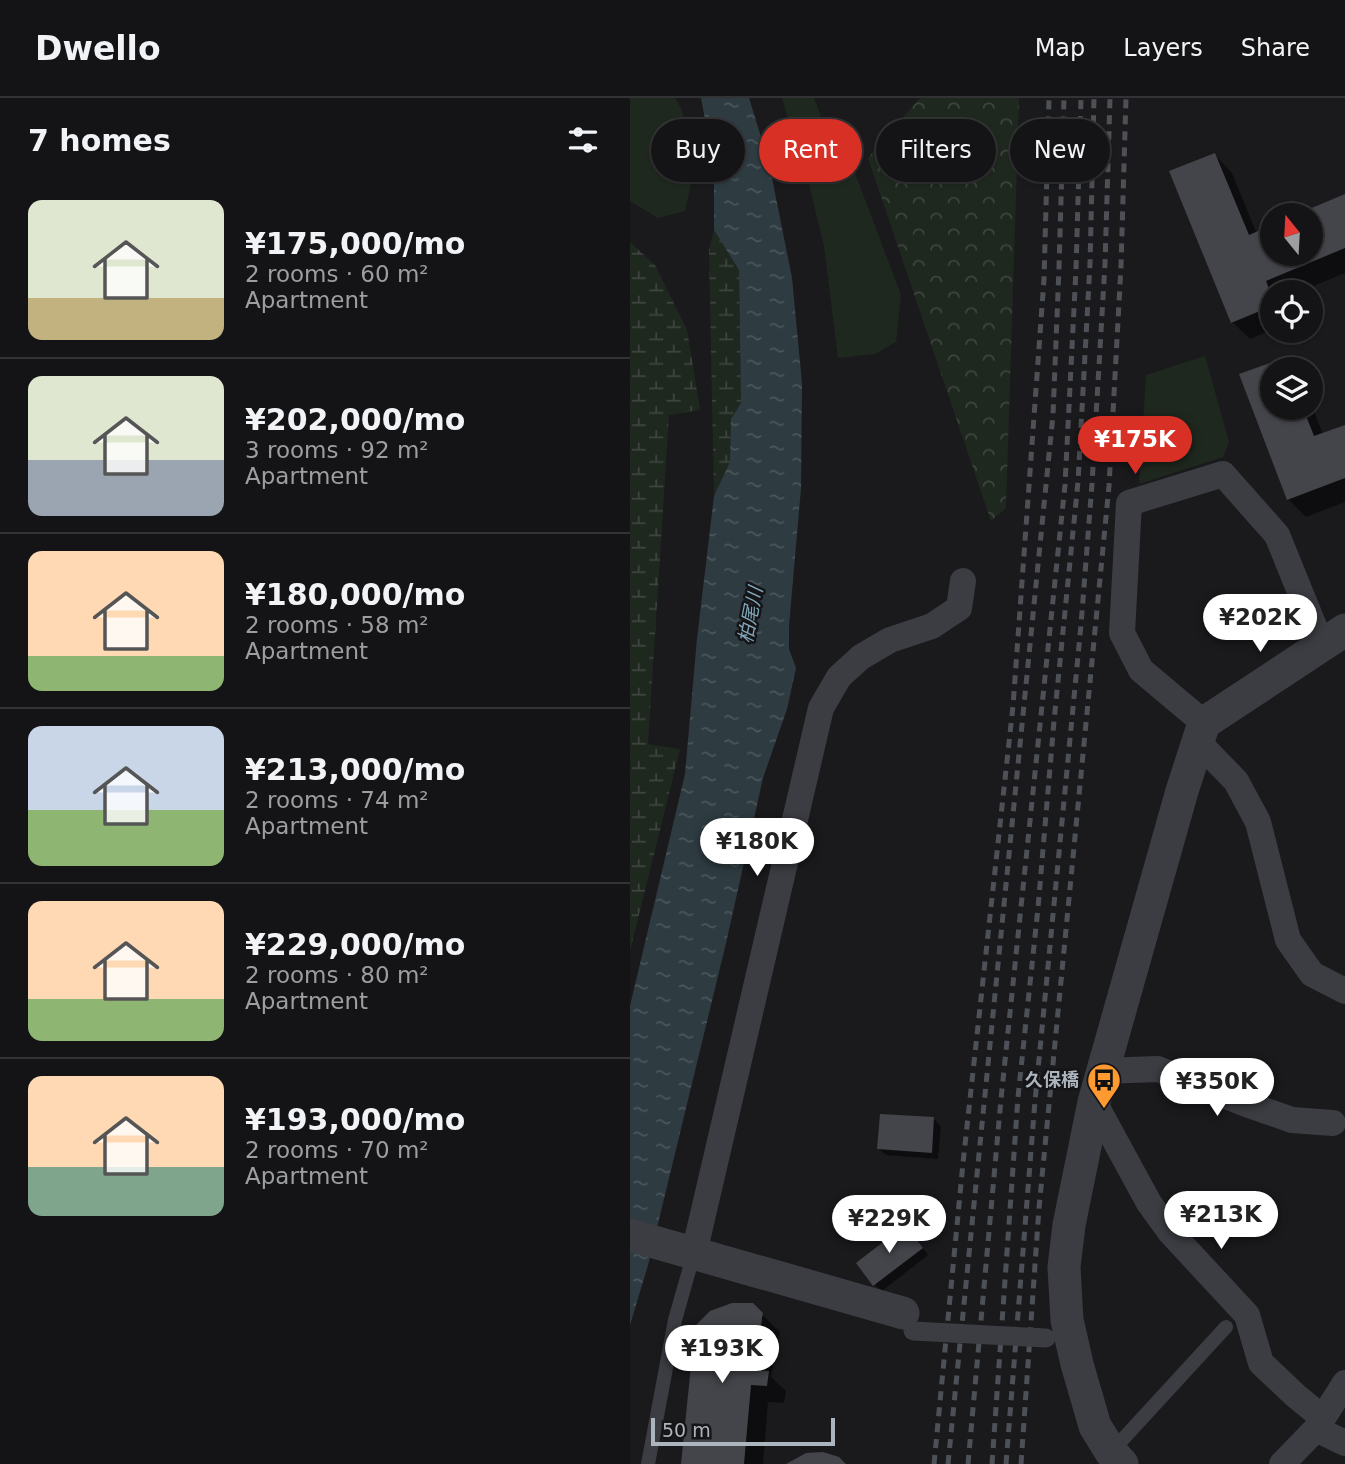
<!DOCTYPE html>
<html lang="en">
<head>
<meta charset="utf-8">
<style>
	body { margin:0; font-family:"DejaVu Sans","Noto Sans JP",sans-serif; background:#212123; color:#f1f3f6; height:100vh; display:flex; flex-direction:column; font-size:26px; white-space:nowrap }
	* { box-sizing:border-box; margin:0 }
	p { font-size:23px; color:#9d9ea1 }
	.icon { flex:none; width:38px; height:38px; fill:none; stroke:currentColor; stroke-width:2; stroke-linecap:round; stroke-linejoin:round }
	.map { position:relative; flex:1; overflow:hidden }
	.side { display:flex; flex-direction:column; background:#141416; width:630px }
	.side>* { flex:none }
	.top-card { position:absolute; left:21px; top:21px; width:588px; height:63px; display:flex; gap:14px }
	.needle { width:46px; rotate:342deg }
	.controls { position:absolute; left:630px; top:105px; display:grid; gap:14px }
	.controls a { display:grid; place-items:center; width:63px; height:63px; border-radius:50%; background:#141416; box-shadow:0 2px 5px #0004,0 0 0 2px #333335; font-size:35px }
	.scale { position:absolute; left:21px; bottom:18px; width:184px; box-sizing:border-box; padding-left:7px; border:4px solid #acb4bd; border-top:0; font-size:19px; line-height:24px; white-space:nowrap; color:#acb4bd; -webkit-text-stroke:5px #151518; paint-order:stroke }
	.price { position:absolute; translate:-50% -60px; padding:0 16px; border-radius:24px; background:#fff; color:#222; font-size:23px; line-height:46px; filter:drop-shadow(0 2px 4px #0008) }
	.price::after { content:''; position:absolute; left:50%; top:42px; width:21px; height:16px; margin-left:-10px; background:inherit; clip-path:polygon(0 0,100% 0,50% 100%) }
	.price.on { background:#d93025; color:#fff }
	ul { padding:0; list-style:none }
	li { display:flex; align-items:center; gap:21px; height:175px; padding:0 28px }
	li+li { border-top:2px solid #333335 }
	li span { display:grid; place-items:center; flex:none; width:196px; height:140px; border-radius:14px; color:#555 }
	li>.icon { margin-inline-start:auto }
	span .icon { width:84px; height:84px; fill:#fffc; stroke-width:1 }
	li b { font-size:30px }
	h2 { display:flex; justify-content:space-between; align-items:center; height:84px; padding:0 28px; font-size:30px }
	.tag { padding:0 24px; border-radius:32px; background:#141416; box-shadow:0 2px 5px #0004,0 0 0 2px #333335; font-size:24px; line-height:63px }
	.tag.on { background:#d93025; color:#fff }
	header { display:flex; align-items:center; gap:42px; box-sizing:border-box; height:98px; padding:0 35px; background:#141416; border-bottom:2px solid #333335 }
	header strong { font-size:33px }
	nav { display:flex; gap:38px; margin-inline-start:auto; font-size:24px }
	main { display:flex; flex:1; min-height:0 }
	.map>svg:first-child { display:block }
</style>
</head>
<body>
<header>
<strong>Dwello</strong>
<nav><a>Map</a><a>Layers</a><a>Share</a></nav>
</header>
<main>
<section class="side">
<h2>7 homes<svg class="icon" aria-label="filters" viewBox="0 0 24 24"><path d="M4 7h16M4 17h16"/><circle cx="9" cy="7" r="2"/><circle cx="15" cy="17" r="2"/></svg></h2>
<ul>
<li><span style="background:linear-gradient(#dfe7d0 70%,#c2b280 0)"><svg class="icon" aria-label="home" viewBox="0 0 24 24"><path d="M3 11l9-7 9 7M6 9v11h12V9"/></svg></span><div><b>¥175,000/mo</b><p>2 rooms · 60 m²</p><p>Apartment</p></div></li>
<li><span style="background:linear-gradient(#dfe7d0 60%,#9aa5b1 0)"><svg class="icon" aria-label="home" viewBox="0 0 24 24"><path d="M3 11l9-7 9 7M6 9v11h12V9"/></svg></span><div><b>¥202,000/mo</b><p>3 rooms · 92 m²</p><p>Apartment</p></div></li>
<li><span style="background:linear-gradient(#ffd9b3 75%,#8fb573 0)"><svg class="icon" aria-label="home" viewBox="0 0 24 24"><path d="M3 11l9-7 9 7M6 9v11h12V9"/></svg></span><div><b>¥180,000/mo</b><p>2 rooms · 58 m²</p><p>Apartment</p></div></li>
<li><span style="background:linear-gradient(#c9d6e8 60%,#8fb573 0)"><svg class="icon" aria-label="home" viewBox="0 0 24 24"><path d="M3 11l9-7 9 7M6 9v11h12V9"/></svg></span><div><b>¥213,000/mo</b><p>2 rooms · 74 m²</p><p>Apartment</p></div></li>
<li><span style="background:linear-gradient(#ffd9b3 70%,#8fb573 0)"><svg class="icon" aria-label="home" viewBox="0 0 24 24"><path d="M3 11l9-7 9 7M6 9v11h12V9"/></svg></span><div><b>¥229,000/mo</b><p>2 rooms · 80 m²</p><p>Apartment</p></div></li>
<li><span style="background:linear-gradient(#ffd9b3 65%,#7fa58c 0)"><svg class="icon" aria-label="home" viewBox="0 0 24 24"><path d="M3 11l9-7 9 7M6 9v11h12V9"/></svg></span><div><b>¥193,000/mo</b><p>2 rooms · 70 m²</p><p>Apartment</p></div></li>
</ul>
</section>
<div class="map">
<svg width="715" height="1366" viewBox="0 0 715 1366">
	<defs>
		<pattern id="forest-crowns" width="20" height="18" patternUnits="userSpaceOnUse" patternTransform="scale(1.75)"><rect width="20" height="18" fill="#1f281f"/><path d="M2 6a3 3 0 1 1 6 0M12 15a3 3 0 1 1 6 0" fill="none" stroke="#3d453e"/></pattern>
		<pattern id="wetland-marsh" width="20" height="14" patternUnits="userSpaceOnUse" patternTransform="scale(1.75)"><rect width="20" height="14" fill="#1f281f"/><path d="M1 5h8M5 5V1M11 12h8M15 12V8" fill="none" stroke="#3d453e"/></pattern>
		<pattern id="water-ripples" width="26" height="14" patternUnits="userSpaceOnUse" patternTransform="scale(1.75)"><rect width="26" height="14" fill="#2e3c42"/><path d="M2 4q2-2 4 0t4 0M15 11q2-2 4 0t4 0" fill="none" stroke="#4a565b"/></pattern>
	</defs>
	<rect width="100%" height="100%" fill="#1a1a1d"/>
	<path fill="#1f281f" d="M0,0H45L52,12L62,81L55,113L28,120L0,103Z
		M152,0H184L191,18L162,33Z
		M214,46L271,197L266,244L245,256L208,260L194,148L173,62Z
		M575,258L599,344L593,359L509,386L516,277Z"/>
	<path fill="url(#forest-crowns)" d="M290,0H389L376,410L361,423L238,60Z"/>
	<path fill="url(#wetland-marsh)" d="M84,132L109,172L111,305L101,321L100,364L84,398L79,152Z
		M0,144L25,167L57,232L70,312L39,317L18,646L50,651L0,853Z"/>
	<path fill="url(#water-ripples)" d="M71,0H119L139,65L162,180L172,285L171,390L159,528V551L166,570L157,611L133,680L96,845L18,1167L0,1227V908L55,676L67,541L84,398L100,364L101,321L111,305L109,172L84,132V68Z"/>
	<path fill="#0007" fill-rule="evenodd" d="M585,57L602,75L627,136L642,129V156H681V117H670L715,98V175L669,194H642V232L620,241L602,224Z
		M654,262L663,271H642V310H681V304L693,337L715,328V404L676,419L658,401L612,277Z
		M304,1021L311,1028L308,1061L256,1057L249,1051Z
		M282,1136L298,1157L252,1193L245,1187Z
		M122,1207L150,1234L141,1279L156,1293L154,1305L138,1304L133,1366H53ZM130,1222H133L122,1280H118Z"/>
	<path fill="#44454a" d="M585,55L619,137L642,127V156H681V117H665L715,96V150L636,183L642,198V208L601,225L539,73Z
		M654,260L658,271H642V310H673L684,338L715,327V380L657,402L609,276Z
		M250,1016L304,1019L302,1055L247,1051Z
		M275,1127L293,1150L243,1188L226,1165Z
		M102,1205H123L133,1215L122,1272L139,1273L137,1288L121,1287L114,1366H51L65,1228L80,1213Z
		M193,1354L209,1359L216,1366H156L176,1355Z"/>
	<g fill="none" stroke-linecap="round" stroke-linejoin="round">
		<path stroke="#3b3d42" stroke-width="14" d="M482,1353L596,1229
			M18,1366L45,1222L64,1155"/>
		<path stroke="#3b3d42" stroke-width="26" d="M574,625L511,572L492,535L499,405L593,376L647,437L692,548
			M568,644L606,683L628,724L658,842L682,876L715,893
			M472,973L528,971L616,1006L662,1022L703,1025
			M464,1004L519,1105L540,1134L617,1217L631,1265L666,1298L693,1320
			M64,1155L191,610L209,579L231,559L260,542L302,528L329,510L333,483
			M686,1331L715,1345
			M652,1366L686,1331L715,1285"/>
		<path stroke="#3b3d42" stroke-width="33" d="M0,1137L273,1215
			M492,1366L481,1354L465,1328L447,1266L437,1222L434,1169L439,1127L464,1004L552,693L574,625L715,532"/>
		<path stroke="#4d5157" stroke-width="5" stroke-dasharray="9 7" stroke-linecap="butt" d="M304,1366L333,1065L383,608L414,181L419,0
			M318,1366L423,317L429,170L434,0
			M338,1366L371,1001L435,387L446,171L451,0
			M362,1366L388,999L408,810L424,623L448,384L460,166L464,0
			M376,1366L405,1003L451,527L462,386L475,166L480,0
			M391,1366L409,1110L479,388L491,168L496,0"/>
		<path stroke="#3b3d42" stroke-width="19" d="M283,1233L416,1240"/>
	</g>
	<defs>
		<g id="bus-pin" transform="scale(1.75)"><path d="M0 17L-7.5 6A9.5 9.5 0 1 1 7.5 6Z" fill="#ff9a30" stroke="#151518"/><path d="M-5-6H5V4H4V6H2V4H-2V6H-4V4H-5ZM-3.5-4V0h7V-4ZM-3.5 1.2v1.5H-2V1.2ZM2 1.2v1.5H3.5V1.2Z" fill="#111"/></g>
	</defs>
	<g fill-rule="evenodd">
		<use href="#bus-pin" x="474" y="982"/>
	</g>
	<g text-anchor="middle" stroke-width="5" stroke-linejoin="round" paint-order="stroke">
		<g font-size="18" font-weight="bold" fill="#acb4bd" stroke="#151518" text-anchor="end">
			<text x="449" y="988">久保橋</text>
		</g>
		<g font-size="19" font-style="italic" fill="#81a8ba" stroke="#151518">
			<text transform="translate(120 517) rotate(-79)" y="7">柏尾川</text>
		</g>
	</g>
</svg>
<div class="controls">
<a><svg class="needle" viewBox="-14 -14 28 28"><path d="M0-13l5 13h-10z" fill="#e53935"/><path d="M0 13l5-13h-10z" fill="#9d9ea1"/></svg></a>
<a><svg class="icon" aria-label="locate" viewBox="0 0 24 24"><circle cx="12" cy="12" r="6"/><path d="M12 2v4M12 18v4M2 12h4M18 12h4"/></svg></a>
<a><svg class="icon" aria-label="layers" viewBox="0 0 24 24"><path d="M12 4l9 5-9 5-9-5zM3 14l9 5 9-5"/></svg></a>
</div>
<div class="scale">50 m</div>
<b class="price on" style="left:505px;top:378px">¥175K</b>
<b class="price" style="left:630px;top:556px">¥202K</b>
<b class="price" style="left:127px;top:780px">¥180K</b>
<b class="price" style="left:587px;top:1020px">¥350K</b>
<b class="price" style="left:591px;top:1153px">¥213K</b>
<b class="price" style="left:259px;top:1157px">¥229K</b>
<b class="price" style="left:92px;top:1287px">¥193K</b>
<div class="top-card">
<a class="tag">Buy</a>
<a class="tag on">Rent</a>
<a class="tag">Filters</a>
<a class="tag">New</a>
</div>
</div>
</main>
</body>
</html>
